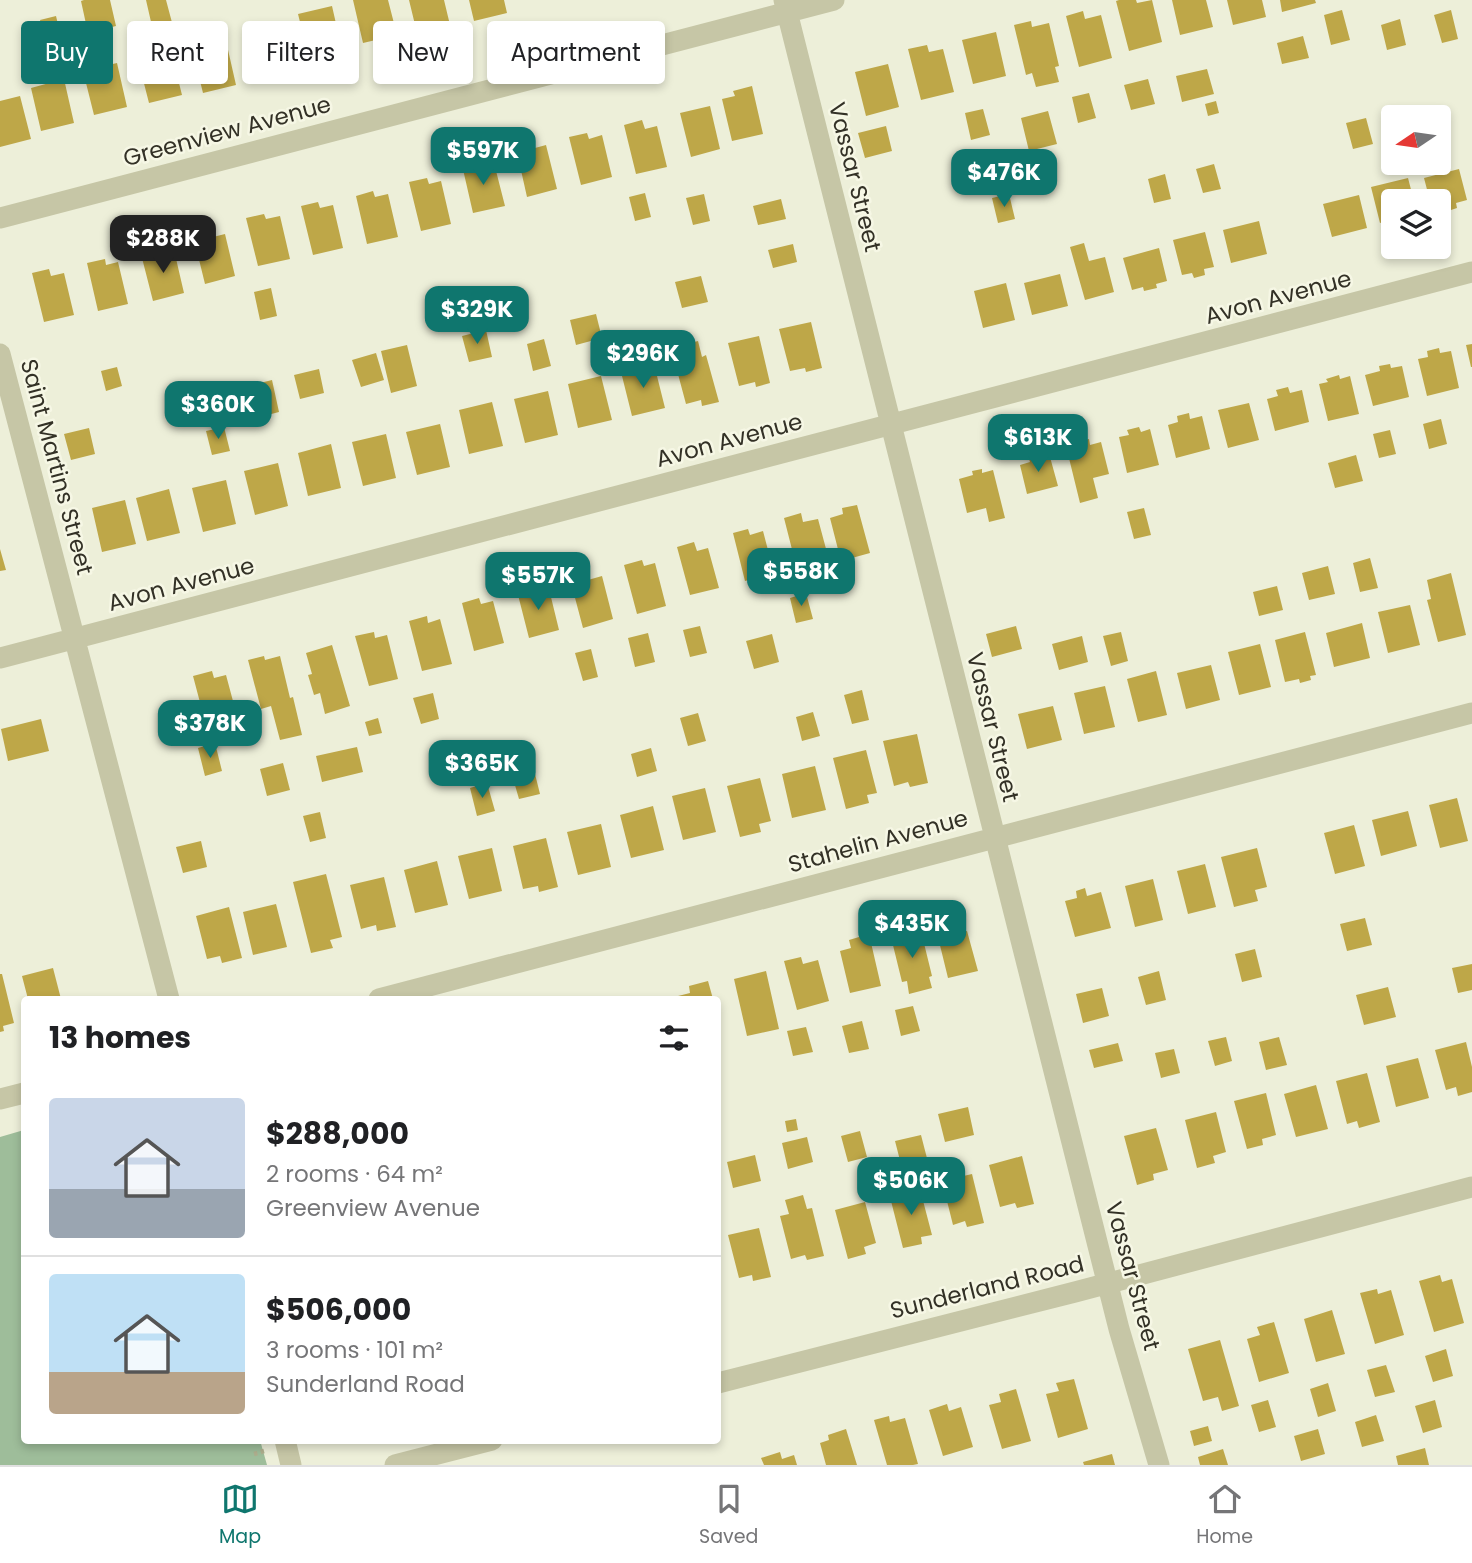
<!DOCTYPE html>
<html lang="en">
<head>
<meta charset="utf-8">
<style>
	body { margin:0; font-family:Poppins,sans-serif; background:#f6f6f6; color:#202124; height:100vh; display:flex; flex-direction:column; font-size:26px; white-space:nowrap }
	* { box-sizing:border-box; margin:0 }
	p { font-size:23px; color:#757577 }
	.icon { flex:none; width:38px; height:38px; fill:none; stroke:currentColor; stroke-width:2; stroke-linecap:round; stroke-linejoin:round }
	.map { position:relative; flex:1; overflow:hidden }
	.sheet { position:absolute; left:21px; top:996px; width:700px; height:448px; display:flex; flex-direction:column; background:#fff; border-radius:7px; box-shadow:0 4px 10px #0003 }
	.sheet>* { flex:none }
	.hud { position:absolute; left:21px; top:21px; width:700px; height:63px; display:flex; gap:14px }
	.needle { width:46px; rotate:257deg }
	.controls { position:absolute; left:1381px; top:105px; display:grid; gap:14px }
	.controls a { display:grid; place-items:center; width:70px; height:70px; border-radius:7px; background:#fff; box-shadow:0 4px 10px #0003; font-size:35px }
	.price { position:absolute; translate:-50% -60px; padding:0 16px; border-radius:14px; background:#0f766e; color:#fff; font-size:23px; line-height:46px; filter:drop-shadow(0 2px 4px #0008) }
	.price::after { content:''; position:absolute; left:50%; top:42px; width:21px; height:16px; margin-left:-10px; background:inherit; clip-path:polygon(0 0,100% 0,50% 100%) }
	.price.selected { background:#222; color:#fff }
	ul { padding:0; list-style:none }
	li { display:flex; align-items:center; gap:21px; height:175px; padding:0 28px }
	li+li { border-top:2px solid #e0e0e0 }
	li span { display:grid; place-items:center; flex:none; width:196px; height:140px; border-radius:7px; color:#555 }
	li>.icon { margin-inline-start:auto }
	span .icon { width:84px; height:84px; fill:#fffc; stroke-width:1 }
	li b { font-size:30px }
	h2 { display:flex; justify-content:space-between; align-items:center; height:84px; padding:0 28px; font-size:30px }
	.chip { padding:0 24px; border-radius:7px; background:#fff; box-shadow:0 4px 10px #0003; font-size:24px; line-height:63px }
	.chip.selected { background:#0f766e; color:#fff }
	.menu { display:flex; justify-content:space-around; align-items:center; height:98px; border-top:2px solid #e0e0e0; background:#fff; font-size:19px; color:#757577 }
	.menu a { display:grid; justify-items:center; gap:4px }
	.menu .selected { color:#0f766e }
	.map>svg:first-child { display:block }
</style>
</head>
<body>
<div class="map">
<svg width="1472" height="1465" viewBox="0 0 1472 1465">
	<rect width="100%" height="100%" fill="#edefd9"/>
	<path fill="#9ebd9a" d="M24,1130V1440H260L267,1465H0V1137Z"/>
	<path fill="#bea748" d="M84,0H110L116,26L88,33L81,1Z
		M146,0H166L174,30L154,35Z
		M353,0H388L397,35L363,43Z
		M409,0H444L450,25L417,33Z
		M469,0H504L507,13L474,21Z
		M1119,0H1136L1137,3L1152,0L1162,42L1129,51L1116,1Z
		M1172,0H1206L1213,27L1180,35Z
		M1227,0H1262L1266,17L1233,25Z
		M1280,0H1315L1316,3L1282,12Z
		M332,6L342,50L309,58L298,14Z
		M1342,10L1350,40L1331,45L1324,15Z
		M1451,10L1458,39L1442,43L1434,15Z
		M1083,11L1085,19L1101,15L1112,58L1079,67L1066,16Z
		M56,16L62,41L46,45L40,20Z
		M1400,19L1406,45L1387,50L1381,25Z
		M279,21L289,65L256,73L245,29Z
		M1031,21L1032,27L1049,23L1059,66L1055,67L1059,82L1036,87L1032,73L1026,75L1014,25Z
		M996,32L1006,76L973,84L962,40Z
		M1303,36L1309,58L1282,64L1277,43Z
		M226,41L236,85L203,93L192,49Z
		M927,45L929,52L943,49L954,92L921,100L908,49Z
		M171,51L182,95L149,103L138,60Z
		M117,63L127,107L94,115L83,71Z
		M888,64L899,107L866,116L855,72Z
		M1207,69L1214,94L1182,102L1176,76Z
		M64,79L74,123L41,131L31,88Z
		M1148,79L1155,104L1131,110L1124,85Z
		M752,86L763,134L732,141L722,99L735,96L733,91Z
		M1089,93L1096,118L1078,123L1072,97Z
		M20,96L31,139L0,147V101Z
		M1216,101L1219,113L1208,116L1205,104Z
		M710,106L720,149L691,157L680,113Z
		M983,109L990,135L971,140L965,113Z
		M1048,111L1057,144L1029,151L1021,118Z
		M1366,118L1373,144L1353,149L1346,123Z
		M642,120L645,129L657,126L667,167L636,174L624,125Z
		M886,126L892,151L865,158L858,133Z
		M587,133L589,139L602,135L612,177L581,185L569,137Z
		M534,143L535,148L546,145L557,189L527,197L516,148Z
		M480,161L481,166L494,163L505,206L473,213L462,165Z
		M1214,164L1221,189L1203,193L1196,169Z
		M1459,169L1467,200L1456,203L1457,208L1445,212L1443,206L1438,207V201H1430L1424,178Z
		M1165,174L1171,199L1154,203L1148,179Z
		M427,178L429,184L441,181L451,224L421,231L409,182Z
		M1408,178L1414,201H1393V219L1380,223L1371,187Z
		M373,191L375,197L388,194L398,237L367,244L356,196Z
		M645,193L651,217L635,221L629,197Z
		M704,194L710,221L693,225L686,198Z
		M1009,194L1015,219L998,223L992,198Z
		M1359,195L1367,228L1332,237L1323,204Z
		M781,199L786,219L758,225L753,206Z
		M318,202L320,208L333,205L343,248L313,255L301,206Z
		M264,214L266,219L280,216L290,259L258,266L246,218Z
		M1259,221L1267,254L1231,263L1223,230Z
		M211,230L213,237L225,234L235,276L205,284L193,235Z
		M1205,232L1214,267L1204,269L1205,275L1194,278L1192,273L1182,275L1173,240Z
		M1084,243L1089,261L1105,257L1114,292L1085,300L1070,247Z
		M793,244L797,262L773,268L768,250Z
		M1159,248L1167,281L1156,284L1157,288L1144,291L1143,287L1132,290L1123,258Z
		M174,250L184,293L153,301L142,258Z
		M105,259L106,265L118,262L128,304L98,311L87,263Z
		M49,269L51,276L64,273L74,315L44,322L32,273Z
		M1060,274L1068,306L1032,315L1024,283Z
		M701,276L708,302L682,308L675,282Z
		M1006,283L1015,320L983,328L974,291Z
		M271,288L277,316L260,320L254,292Z
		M596,314L602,338L576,345L570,320Z
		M811,322L822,368L806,372L805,368L790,371L779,329Z
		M486,330L492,357L469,362L462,336Z
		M759,336L770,383L756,387L755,382L739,386L728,343Z
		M544,339L551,366L533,371L527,344Z
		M698,341L702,357L706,355L719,402L702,406L701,400L686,404L671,348Z
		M1472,344V367H1471L1466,345Z
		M407,345L417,386L391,393L381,351Z
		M1439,348L1440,353L1451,351L1459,388L1427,396L1418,359L1428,357L1427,351Z
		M376,353L384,380L361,387L352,360Z
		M654,364L665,408L632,416L621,372Z
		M1390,364L1391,368L1402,366L1409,397L1373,406L1365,375L1380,371L1379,366Z
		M117,367L122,386L106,391L101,371Z
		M319,369L324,393L300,399L294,375Z
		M1339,375L1340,379L1350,376L1359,414L1328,421L1319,384L1328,382L1326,379Z
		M601,376L612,420L578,428L568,384Z
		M272,380L279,412L256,418L248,386Z
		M1288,387L1290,393L1302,390L1309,422L1275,431L1267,399L1278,396L1276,390Z
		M548,391L558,435L525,443L514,399Z
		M492,402L503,446L469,454L459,410Z
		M1249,403L1259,440L1228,448L1218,410Z
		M1189,413L1190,419L1202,416L1210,449L1176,458L1168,425L1178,422L1177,416Z
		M1441,419L1447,444L1429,449L1423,424Z
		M440,424L450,467L417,475L406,432Z
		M224,427L230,451L212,455L206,431Z
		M1139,427L1141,432L1150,429L1159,465L1127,473L1119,437L1129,435L1127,430Z
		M89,428L95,454L71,460L64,434Z
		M1390,430L1396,454L1379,458L1373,434Z
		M386,434L396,478L363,486L352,442Z
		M1089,439L1090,445L1101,442L1109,474L1093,478L1098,498L1080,503L1067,450L1079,448L1077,442Z
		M331,444L341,488L308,496L298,453Z
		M1041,453L1043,459L1050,457L1058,486L1027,494L1020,465L1030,462L1028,456Z
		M1356,455L1363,481L1335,488L1328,463Z
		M278,463L288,506L255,515L244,471Z
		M982,469V473L993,470L1005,518L989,522L986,508L967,513L959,479L973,475L972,471Z
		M226,480L236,524L203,532L192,488Z
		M169,489L180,533L147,541L136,498Z
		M125,500L136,544L102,552L92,508Z
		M857,505L870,553L841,561L830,518L843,514L842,508Z
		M1144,508L1151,535L1134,539L1127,512Z
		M801,513L803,522L818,519L829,560L797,569L784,518Z
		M748,529L750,535L763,531L774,573L745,581L733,533Z
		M694,542L697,551L708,548L719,588L690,595L677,547Z
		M0,549L6,570L0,571Z
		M1370,558L1378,588L1360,592L1353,563Z
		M642,560L644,566L655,563L666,606L637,614L624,565Z
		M1328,566L1335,594L1309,600L1302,573Z
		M1451,573L1466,635L1438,642L1427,600L1431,599L1427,580Z
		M587,575L588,580L602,576L613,619L583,628L570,579Z
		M533,586L535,592L549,589L559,630L529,638L517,591Z
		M1277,586L1283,610L1259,616L1253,592Z
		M806,593L813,619L796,623L790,598Z
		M479,598L481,604L493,601L504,643L474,651L462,603Z
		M1410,605L1420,645L1388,653L1378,612Z
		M427,616L428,623L440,619L452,664L422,671L409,621Z
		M1362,623L1370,658L1334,667L1326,633Z
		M700,626L707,653L690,657L683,630Z
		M1016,626L1022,649L992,657L986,634Z
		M374,632L375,638L387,635L398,679L369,686L355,636Z
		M1121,632L1128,661L1111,666L1103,636Z
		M1305,632L1316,675L1310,676L1311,680L1300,683L1299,679L1285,682L1275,640Z
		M648,633L655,662L635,667L628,638Z
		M772,634L779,662L754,669L746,641Z
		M1082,636L1088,662L1059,670L1052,644Z
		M1260,644L1271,687L1239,695L1228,652Z
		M332,645L350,706L325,714L320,693L314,695L308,675L312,674L306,653Z
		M591,649L598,677L583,681L575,653Z
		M264,656L265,660L280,656L290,698L293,697L302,735L280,740L271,706L261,709L248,660Z
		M1211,665L1220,700L1186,709L1177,673Z
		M212,671L214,678L226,675L237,716L206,725L193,676Z
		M1156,671L1167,715L1138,722L1127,679Z
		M1105,686L1115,727L1084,734L1074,693Z
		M862,690L869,720L852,724L844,695Z
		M433,693L439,719L421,724L413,698Z
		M1053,706L1062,740L1027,749L1018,714Z
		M813,712L820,736L802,741L796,717Z
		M698,713L706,741L688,746L680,718Z
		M378,718L382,733L369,736L365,722Z
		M41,719L49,751L8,761L1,729Z
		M917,734L928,783L910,787L908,782L894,786L883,741Z
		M215,743L222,771L205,776L198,748Z
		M357,747L363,772L322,782L316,756Z
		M651,748L657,771L637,777L631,754Z
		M866,750L877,793L867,795L869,803L846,809L833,758Z
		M532,762L540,794L519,799L510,768Z
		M283,763L290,790L267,796L260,769Z
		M815,766L826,810L792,818L782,774Z
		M760,778L771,821L759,824L761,832L740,837L727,786Z
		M487,783L495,811L477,816L470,788Z
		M705,788L716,832L683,840L672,796Z
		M1457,798L1468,841L1440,848L1429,805Z
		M653,806L664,850L631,858L620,815Z
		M1408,811L1417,846L1381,856L1372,820Z
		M320,812L326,838L310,842L303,816Z
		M601,824L611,867L578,875L567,832Z
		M1354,825L1365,866L1335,874L1324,833Z
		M546,838L558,887L539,892L538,886L523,889L513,846Z
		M201,841L207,867L183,873L176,847Z
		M492,848L502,891L469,899L458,856Z
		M1257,848L1267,887L1255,890L1258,901L1234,907L1221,857Z
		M437,861L448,905L415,913L404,870Z
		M1205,864L1216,907L1188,914L1177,871Z
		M326,874L342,937L330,940L333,948L311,953L293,882Z
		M384,877L396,927L377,931L376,925L361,929L350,885Z
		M1153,879L1163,920L1135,927L1125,886Z
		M1085,888L1087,896L1101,892L1111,928L1075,937L1065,901L1077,898L1076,891Z
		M276,904L287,947L253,955L243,912Z
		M229,907L242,958L222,963L220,956L207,959L196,916Z
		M1365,918L1372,945L1347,951L1340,924Z
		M955,925L957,933L967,931L978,971L948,978L936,929Z
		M907,929L908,934L921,931L932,976L929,977L932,988L909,994L907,981L902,982L890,933Z
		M869,934L881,986L850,993L840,951L851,948L849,940Z
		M1255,949L1262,977L1242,982L1235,954Z
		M801,957L803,964L818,960L829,1001L797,1010L784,961Z
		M1472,964V990L1458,993L1452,968Z
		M53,968L61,999H28L22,976Z
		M766,971L779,1029L747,1036L734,979Z
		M1159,971L1166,1000L1146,1005L1138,977Z
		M0,974H2L14,1023L3,1026L4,1031L0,1032Z
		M708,981L713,999H679L678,996L690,993L689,986Z
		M1388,987L1396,1017L1364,1025L1356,995Z
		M1102,988L1109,1016L1083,1023L1076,994Z
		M913,1006L920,1031L901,1036L895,1010Z
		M862,1021L869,1049L849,1053L842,1026Z
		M806,1027L813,1052L793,1056L787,1031Z
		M1226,1037L1232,1061L1215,1066L1208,1041Z
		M1279,1037L1287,1065L1266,1070L1259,1042Z
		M1466,1042L1472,1067V1092L1458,1096L1456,1087L1446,1090L1435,1050Z
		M1118,1043L1123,1061L1094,1068L1089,1050Z
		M1174,1049L1180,1073L1161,1078L1155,1053Z
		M1418,1058L1429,1098L1396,1107L1386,1066Z
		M1367,1073L1380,1122L1359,1128L1357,1121L1347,1124L1336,1081Z
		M1316,1085L1328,1129L1296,1137L1284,1094Z
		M1266,1093L1276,1135L1262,1139L1263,1145L1247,1149L1234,1101Z
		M968,1107L974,1135L945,1142L938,1114Z
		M1216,1112L1226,1152L1213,1156L1215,1163L1197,1168L1185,1120Z
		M796,1119L798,1130L787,1132L785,1121Z
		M1156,1128L1168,1170L1153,1174L1154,1180L1137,1185L1124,1136Z
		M860,1131L867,1157L848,1162L841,1136Z
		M921,1135L929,1166L903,1172L895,1141Z
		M807,1137L813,1162L788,1169L782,1143Z
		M755,1155L761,1181L733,1188L727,1162Z
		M1022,1156L1034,1204L1017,1208L1015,1203L1000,1207L989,1165Z
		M972,1174L984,1223L967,1227L965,1221L953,1225L942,1181Z
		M911,1185L913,1195L921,1193L932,1235L921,1237L922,1244L903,1248L891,1201L901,1198L898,1188Z
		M803,1195L807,1209L812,1208L824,1256L807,1260L805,1255L791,1259L780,1216L789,1214L785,1200Z
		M865,1202L876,1243L864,1247L866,1254L848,1259L835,1210Z
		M759,1228L771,1277L753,1281L752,1275L739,1278L728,1235Z
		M1440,1275L1442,1282L1452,1279L1464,1323L1434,1332L1419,1281Z
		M1377,1289L1378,1294L1391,1290L1404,1335L1375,1344L1360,1293Z
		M1332,1310L1345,1354L1316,1362L1304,1319Z
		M1274,1322L1289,1373L1259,1382L1247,1339L1260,1335L1257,1327Z
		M1220,1340L1239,1406L1222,1411L1218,1397L1203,1401L1188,1349Z
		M1446,1349L1453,1376L1433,1382L1425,1356Z
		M1386,1365L1395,1392L1375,1397L1367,1370Z
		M1074,1379L1088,1429L1058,1438L1046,1394L1059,1391L1056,1383Z
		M1328,1383L1336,1411L1318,1417L1310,1389Z
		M1016,1389L1031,1441L1002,1449L989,1405L1001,1402L999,1394Z
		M1268,1400L1276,1427L1259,1432L1251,1405Z
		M1435,1400L1442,1427L1423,1433L1415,1406Z
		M947,1404L949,1411L961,1407L973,1447L943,1456L929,1410Z
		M1376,1415L1384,1441L1362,1447L1355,1422Z
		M889,1416L890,1422L905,1418L918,1464L913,1465H887L874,1420Z
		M1208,1426L1212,1441L1194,1446L1190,1431Z
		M846,1429L857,1465H826L820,1443L829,1440L828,1435Z
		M1318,1429L1325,1454L1301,1461L1294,1436Z
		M1425,1448L1429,1465H1398L1396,1456Z
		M1223,1449L1228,1465H1200L1198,1457Z
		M780,1452L782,1459L794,1455L797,1465H764L761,1458Z
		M1112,1454L1115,1465H1084L1083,1462Z"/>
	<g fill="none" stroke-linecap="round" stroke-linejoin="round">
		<path stroke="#afaf8e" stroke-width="4.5" stroke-dasharray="3.5 3.5" stroke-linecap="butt" d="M254,1454L264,1451"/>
		<path stroke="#c6c6a6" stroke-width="21" d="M784,0L1119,1329L1159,1465
			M0,218L834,0
			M0,354L169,999
			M0,658L1472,272
			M379,999L1472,713
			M0,1099L24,1093
			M718,1383L1075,1292L1472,1187
			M285,1440L291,1465
			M395,1465L492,1440"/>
	</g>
	<g text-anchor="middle" stroke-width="5" stroke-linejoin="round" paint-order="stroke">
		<g font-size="23" fill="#333126" stroke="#f6f7e5">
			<text transform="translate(227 131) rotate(-15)" y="8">Greenview Avenue</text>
			<text transform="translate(855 177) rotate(76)" y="8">Vassar Street</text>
			<text transform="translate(1278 297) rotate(-15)" y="8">Avon Avenue</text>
			<text transform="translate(729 440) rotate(-15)" y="8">Avon Avenue</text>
			<text transform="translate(57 467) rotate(75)" y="8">Saint Martins Street</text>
			<text transform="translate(181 584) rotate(-15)" y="8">Avon Avenue</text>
			<text transform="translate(993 727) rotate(76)" y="8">Vassar Street</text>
			<text transform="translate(878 841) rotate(-15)" y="8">Stahelin Avenue</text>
			<text transform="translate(1133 1276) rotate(75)" y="8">Vassar Street</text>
			<text transform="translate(987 1287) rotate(-14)" y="8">Sunderland Road</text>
		</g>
	</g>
</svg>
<div class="controls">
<a><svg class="needle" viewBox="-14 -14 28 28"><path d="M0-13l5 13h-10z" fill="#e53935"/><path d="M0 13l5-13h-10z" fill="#757577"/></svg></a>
<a><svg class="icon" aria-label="layers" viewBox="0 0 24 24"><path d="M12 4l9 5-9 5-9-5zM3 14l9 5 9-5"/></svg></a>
</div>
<b class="price" style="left:483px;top:187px">$597K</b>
<b class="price" style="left:1004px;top:209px">$476K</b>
<b class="price selected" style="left:163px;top:275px">$288K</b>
<b class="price" style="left:477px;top:346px">$329K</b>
<b class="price" style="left:643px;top:390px">$296K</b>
<b class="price" style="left:218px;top:441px">$360K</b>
<b class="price" style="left:1038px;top:474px">$613K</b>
<b class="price" style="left:801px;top:608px">$558K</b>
<b class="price" style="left:538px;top:612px">$557K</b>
<b class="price" style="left:210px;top:760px">$378K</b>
<b class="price" style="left:482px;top:800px">$365K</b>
<b class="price" style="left:912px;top:960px">$435K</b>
<b class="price" style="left:911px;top:1217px">$506K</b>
<div class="hud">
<a class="chip selected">Buy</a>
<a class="chip">Rent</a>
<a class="chip">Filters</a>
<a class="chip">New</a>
<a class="chip">Apartment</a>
</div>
<section class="sheet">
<h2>13 homes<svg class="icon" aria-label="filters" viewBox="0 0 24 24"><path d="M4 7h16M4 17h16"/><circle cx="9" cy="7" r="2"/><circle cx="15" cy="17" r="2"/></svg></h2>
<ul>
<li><span style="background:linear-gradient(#c9d6e8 65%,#9aa5b1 0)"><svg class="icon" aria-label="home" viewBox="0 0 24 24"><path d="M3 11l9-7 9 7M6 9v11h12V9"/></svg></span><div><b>$288,000</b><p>2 rooms · 64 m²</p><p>Greenview Avenue</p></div></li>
<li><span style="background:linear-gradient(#bfe0f5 70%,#b9a48a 0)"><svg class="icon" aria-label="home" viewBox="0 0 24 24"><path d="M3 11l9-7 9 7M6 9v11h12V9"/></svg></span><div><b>$506,000</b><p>3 rooms · 101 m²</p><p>Sunderland Road</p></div></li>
</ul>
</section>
</div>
<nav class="menu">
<a class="selected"><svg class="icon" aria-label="map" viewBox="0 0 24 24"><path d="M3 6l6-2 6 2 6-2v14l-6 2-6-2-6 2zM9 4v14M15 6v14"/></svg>Map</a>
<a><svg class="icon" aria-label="saved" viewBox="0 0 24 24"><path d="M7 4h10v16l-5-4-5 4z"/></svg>Saved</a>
<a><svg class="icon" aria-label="home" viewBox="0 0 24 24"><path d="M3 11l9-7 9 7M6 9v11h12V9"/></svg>Home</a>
</nav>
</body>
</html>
